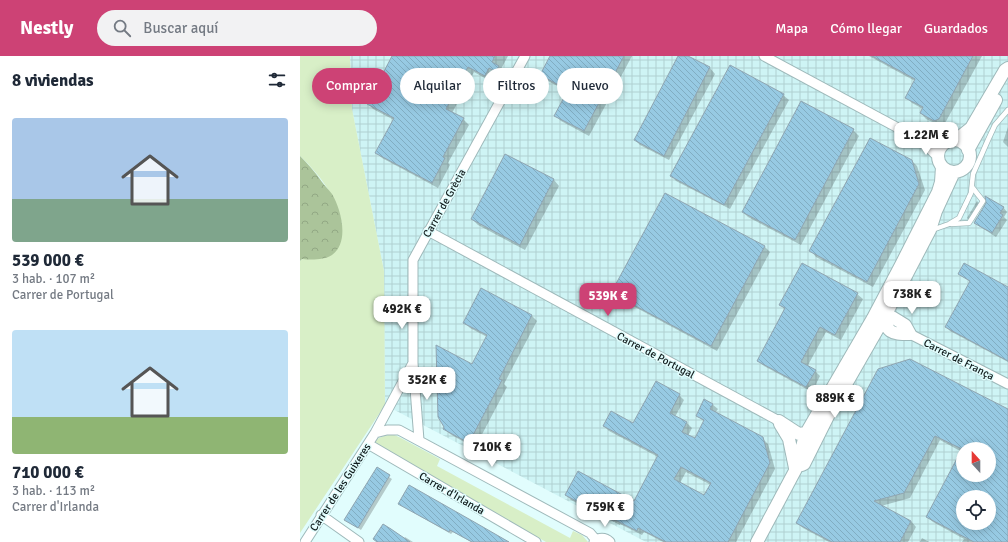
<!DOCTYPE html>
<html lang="es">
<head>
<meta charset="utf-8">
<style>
	body { margin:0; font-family:Signika,sans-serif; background:#f2f2f3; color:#1f2937; height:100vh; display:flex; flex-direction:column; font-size:15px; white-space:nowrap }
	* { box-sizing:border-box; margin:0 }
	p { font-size:13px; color:#747a83 }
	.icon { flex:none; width:22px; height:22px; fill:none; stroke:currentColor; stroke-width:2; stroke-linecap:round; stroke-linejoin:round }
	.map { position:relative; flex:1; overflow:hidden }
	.sheet { display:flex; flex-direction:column; background:#fff; width:300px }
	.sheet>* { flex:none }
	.banner { position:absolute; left:12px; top:12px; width:380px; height:36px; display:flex; gap:8px }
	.needle { width:26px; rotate:339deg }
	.controls { position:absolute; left:656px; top:386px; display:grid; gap:8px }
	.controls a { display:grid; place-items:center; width:40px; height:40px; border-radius:50%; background:#fff; box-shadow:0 2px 10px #0003; font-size:20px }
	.price { position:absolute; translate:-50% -34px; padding:0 9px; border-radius:8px; background:#fff; color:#222; font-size:13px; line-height:26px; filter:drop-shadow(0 1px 2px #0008) }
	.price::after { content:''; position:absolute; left:50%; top:24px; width:12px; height:9px; margin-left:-6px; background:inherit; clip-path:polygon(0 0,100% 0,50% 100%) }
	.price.current { background:#cd4275; color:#fff }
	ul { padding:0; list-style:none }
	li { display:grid; align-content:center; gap:8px; height:212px; padding:0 12px }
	li span { display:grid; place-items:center; height:124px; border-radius:4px; color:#555 }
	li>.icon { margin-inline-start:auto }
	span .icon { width:72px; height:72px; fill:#fffc; stroke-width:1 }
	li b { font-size:17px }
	h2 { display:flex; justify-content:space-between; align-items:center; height:48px; padding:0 12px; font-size:17px }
	.tag { padding:0 14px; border-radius:18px; background:#fff; box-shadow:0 2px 10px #0003; font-size:14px; line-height:36px }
	.tag.current { background:#cd4275; color:#fff }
	header { display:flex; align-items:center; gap:24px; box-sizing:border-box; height:56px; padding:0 20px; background:#cd4275; color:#fff }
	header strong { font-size:19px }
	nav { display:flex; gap:22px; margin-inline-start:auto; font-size:14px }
	.search { width:280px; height:36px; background:#f2f2f3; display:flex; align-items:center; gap:10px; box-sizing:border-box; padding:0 14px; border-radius:22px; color:#747a83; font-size:15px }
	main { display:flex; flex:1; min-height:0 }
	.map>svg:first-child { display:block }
</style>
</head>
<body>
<header>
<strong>Nestly</strong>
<div class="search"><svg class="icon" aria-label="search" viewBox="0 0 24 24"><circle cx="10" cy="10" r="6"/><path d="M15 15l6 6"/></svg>Buscar aquí</div>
<nav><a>Mapa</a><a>Cómo llegar</a><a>Guardados</a></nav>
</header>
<main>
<section class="sheet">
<h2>8 viviendas<svg class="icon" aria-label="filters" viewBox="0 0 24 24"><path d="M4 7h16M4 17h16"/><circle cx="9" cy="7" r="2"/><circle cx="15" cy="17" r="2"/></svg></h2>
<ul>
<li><span style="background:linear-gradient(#a9c7e8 65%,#7fa58c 0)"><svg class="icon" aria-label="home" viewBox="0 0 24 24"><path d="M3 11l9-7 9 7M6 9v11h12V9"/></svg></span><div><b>539 000 €</b><p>3 hab. · 107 m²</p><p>Carrer de Portugal</p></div></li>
<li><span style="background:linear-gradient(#bfe0f5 70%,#8fb573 0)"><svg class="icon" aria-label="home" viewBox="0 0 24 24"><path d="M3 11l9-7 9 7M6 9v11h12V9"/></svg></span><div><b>710 000 €</b><p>3 hab. · 113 m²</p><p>Carrer d'Irlanda</p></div></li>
</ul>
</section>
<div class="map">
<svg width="708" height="486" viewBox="0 0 708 486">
	<defs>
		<pattern id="industrial-grid" width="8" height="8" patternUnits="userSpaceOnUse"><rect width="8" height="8" fill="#cef4f5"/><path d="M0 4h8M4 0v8" fill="none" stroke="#b0d1d1"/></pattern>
		<pattern id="forest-crowns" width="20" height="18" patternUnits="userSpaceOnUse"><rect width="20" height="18" fill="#abc49a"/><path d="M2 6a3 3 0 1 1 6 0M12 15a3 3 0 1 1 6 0" fill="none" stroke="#92a884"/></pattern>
		<pattern id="building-back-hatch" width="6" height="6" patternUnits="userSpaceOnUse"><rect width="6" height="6" fill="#97cae3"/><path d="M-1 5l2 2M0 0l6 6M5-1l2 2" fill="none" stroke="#81adc2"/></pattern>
	</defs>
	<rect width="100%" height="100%" fill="#e1fdfd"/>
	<path fill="url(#industrial-grid)" fill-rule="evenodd" d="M50,0H708V486H346L85,349L84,215L52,53ZM663,393H689V419H663ZM663,441H689V467H663Z"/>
	<path fill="#d8efc7" d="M0,0H50L52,53L84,215L85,349L0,477V205L2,203H10L42,171C40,144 19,118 0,100Z
		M92,378L99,381L140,403L137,410L270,482L273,475L282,479L288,486H246L73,388C77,381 84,380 92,378Z"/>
	<path fill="url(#forest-crowns)" d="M0,100C8,108 15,116 22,126C25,130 29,134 32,138C41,153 50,186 32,199C24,204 12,204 2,203L0,205Z"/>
	<path fill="#0003" fill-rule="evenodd" d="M93,0H208L201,13L204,16L202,21L194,17L190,25L174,16L152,57L163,63L169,69L148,107L150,109L138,132L82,102L76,96L94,64L73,53L68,47Z
		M251,0H332L289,80L261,65L256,60L269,36L246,24L241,18Z
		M379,0H386L410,12L415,18L369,104L340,89L335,84Z
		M569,0H682L644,69L641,70L626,63L621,57L623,53L612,47L606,41L615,25Z
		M483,39L489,44L430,153L376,125L371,119Z
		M708,71V91L703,86Z
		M553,74L559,80L501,189L448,161L443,156Z
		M206,99L254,124L259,130L225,194L178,169L172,163Z
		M611,104L617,110L625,134L573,231L516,201L511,195Z
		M366,138L465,191L470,196L417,295L318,242L312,237Z
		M677,145L682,150L671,166L667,162Z
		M703,151L707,156L704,161L707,164L696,181L679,170L675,166Z
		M659,218L708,232V306L650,275L646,271L671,226Z
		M182,234L232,260L237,265L204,328L207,331L178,386L174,384L171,390L150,378L145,373L172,310L187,281L170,272L164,266Z
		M557,238L563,243L541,284L526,276L507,311L515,315L520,320L512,336L464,310L458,305L485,254L481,249Z
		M578,314L708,355V486H662L664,483L633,466L627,461L662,396L640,384L610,442L581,450L611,465L616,471L608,486H529L503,472L497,467ZM663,393H689V419H663ZM663,441H689V467H663Z
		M379,339L384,344L375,361L387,367L392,372L388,380L395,384L405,366L397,360L412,348L418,353L415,357L462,382L468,388L475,413L436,486H363L344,476L342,479L320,468V469L271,444L266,439L335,446L358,401L309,375L304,370L334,369ZM386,416L411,429L405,440L380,427Z
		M77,413L92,423L61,474L48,466Z
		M102,450L208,486H171L153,476L151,478Z
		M105,481L113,486H77L74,483H104Z
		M622,482L629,486H620Z"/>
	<path fill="url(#building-back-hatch)" stroke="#90a5b1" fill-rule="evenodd" d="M92,0H195L192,6L199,10L196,16L189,12L185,20L168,11L146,53L164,62L143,101L145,102L132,127L75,97L94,62L67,48Z
		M250,0H324L284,75L254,60L268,34L240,19Z
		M378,0H388L410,11L364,100L334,84Z
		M572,0H673L639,63L634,65L620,57L623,51L605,42L615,23Z
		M430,9L484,38L424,149L370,120Z
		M501,45L554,73L495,184L442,156Z
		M570,82L612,104L619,128L567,226L509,195Z
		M205,98L254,123L220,189L171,163Z
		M365,137L465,190L411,290L311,237Z
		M685,140L704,151L700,157L703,159L692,177L674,167L686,147Z
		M502,207L558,237L535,279L520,271L501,306L516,314L506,331L457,305L485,252L479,249Z
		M664,207L708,231V305L645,271L670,225L658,218Z
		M181,232L232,259L199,323L202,324L172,381L168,379L165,385L143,373L144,371L138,361L136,289L172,308L187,279L163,267Z
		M610,303L708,353V486H674L626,461L662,393L635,380L604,437L574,445L611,465L600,486H532L496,467L578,313ZM663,393H689V419H663ZM663,441H689V467H663Z
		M356,325L380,338L370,357L387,366L382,376L395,382L404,364L396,360L404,343L413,348L410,353L463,381L470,407L428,486H366L338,472L337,475L315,464L314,465L265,439L278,415L334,445L358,399L303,370L311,355L333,367ZM381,411L411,427L404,439L374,423Z
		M77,411L90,419L58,472L44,464Z
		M109,429L176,467L209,486H172L150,474L149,476L140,471L98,448Z
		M83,468L91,473L110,486H77L73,483Z"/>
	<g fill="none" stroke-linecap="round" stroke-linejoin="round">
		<g stroke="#9eb9ba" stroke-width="6">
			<path id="service" d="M651,168L669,167L683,145L672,131
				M632,174L649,168L659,162L671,137L673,118L688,84L695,69L708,54"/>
		</g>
		<g stroke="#9eb9ba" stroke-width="11">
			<path id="minor" d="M464,0L626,87
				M128,175L479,365
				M610,278L708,328
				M113,307L119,384
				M75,377L87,374H99L290,477L296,484
				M68,388L236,486
				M21,459L59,486
				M5,486L75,377L113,307V204L225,0
				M294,486C299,481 305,481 310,486"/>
		</g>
		<g stroke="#9eb9ba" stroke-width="14">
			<path id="tertiary" d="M638 100a16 16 0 1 1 32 0a16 16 0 1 1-32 0Z
				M656,84L671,72L705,14L708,12
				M626,87L637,98
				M668,94L696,44
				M583,257C587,277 590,278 610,278
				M577,264L592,261L605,269L610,278
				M479,365L499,378L513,376
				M480,368L489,383L495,412
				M502,409L504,408L530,356L584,262L630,174L636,155L654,116
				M457,486L497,411L505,379L573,262L602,207L638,136L641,126L642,111"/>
		</g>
		<use href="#service" stroke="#fff" stroke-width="4.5"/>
		<use href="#minor" stroke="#fff" stroke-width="9"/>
		<use href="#tertiary" stroke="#fff" stroke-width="12"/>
	</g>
	<g text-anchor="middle" stroke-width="3" stroke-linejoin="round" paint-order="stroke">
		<g font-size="11" fill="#111b1c" stroke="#e1fdfd">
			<text transform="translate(144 147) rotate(-61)" y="4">Carrer de Grècia</text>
			<text transform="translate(356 299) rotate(28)" y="4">Carrer de Portugal</text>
			<text transform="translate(659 303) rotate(27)" y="4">Carrer de França</text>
			<text transform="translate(40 431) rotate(-57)" y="4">Carrer de les Guixeres</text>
			<text transform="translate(152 437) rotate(30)" y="4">Carrer d'Irlanda</text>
		</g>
	</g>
</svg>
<div class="controls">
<a><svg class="needle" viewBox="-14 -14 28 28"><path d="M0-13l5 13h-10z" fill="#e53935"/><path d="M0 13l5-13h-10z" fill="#747a83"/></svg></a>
<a><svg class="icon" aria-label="locate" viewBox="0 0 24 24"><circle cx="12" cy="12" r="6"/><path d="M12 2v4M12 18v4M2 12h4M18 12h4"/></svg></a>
</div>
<b class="price" style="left:626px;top:100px">1.22M €</b>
<b class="price" style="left:612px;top:259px">738K €</b>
<b class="price current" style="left:308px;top:261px">539K €</b>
<b class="price" style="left:102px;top:274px">492K €</b>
<b class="price" style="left:127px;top:345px">352K €</b>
<b class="price" style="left:535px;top:363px">889K €</b>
<b class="price" style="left:192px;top:412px">710K €</b>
<b class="price" style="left:305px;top:472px">759K €</b>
<div class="banner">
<a class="tag current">Comprar</a>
<a class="tag">Alquilar</a>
<a class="tag">Filtros</a>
<a class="tag">Nuevo</a>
</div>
</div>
</main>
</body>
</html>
